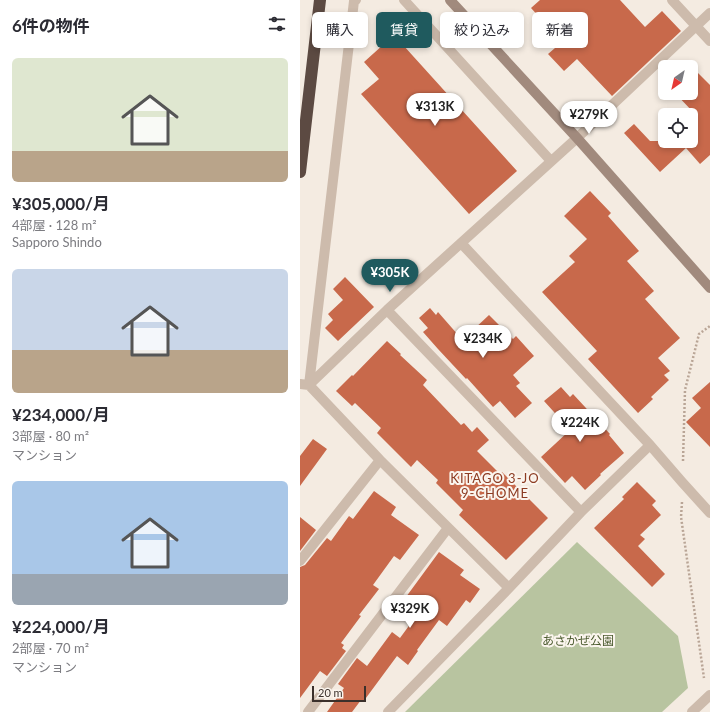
<!DOCTYPE html>
<html lang="ja">
<head>
<meta charset="utf-8">
<style>
	body { margin:0; font-family:Lato,"Noto Sans JP",sans-serif; background:#f2f2f3; color:#2b2b33; height:100vh; display:flex; flex-direction:column; font-size:15px; white-space:nowrap }
	* { box-sizing:border-box; margin:0 }
	p { font-size:13px; color:#7c7c81 }
	.icon { flex:none; width:22px; height:22px; fill:none; stroke:currentColor; stroke-width:2; stroke-linecap:round; stroke-linejoin:round }
	.map { position:relative; flex:1; overflow:hidden }
	.panel { display:flex; flex-direction:column; background:#fff; width:300px }
	.panel>* { flex:none }
	.hud { position:absolute; left:12px; top:12px; width:338px; height:36px; display:flex; gap:8px }
	.needle { width:26px; rotate:214deg }
	.tools { position:absolute; left:358px; top:60px; display:grid; gap:8px }
	.tools a { display:grid; place-items:center; width:40px; height:40px; border-radius:6px; background:#fff; box-shadow:0 2px 6px #0003; font-size:20px }
	.scale { position:absolute; left:12px; bottom:10px; width:54px; box-sizing:border-box; padding-left:4px; border:2px solid #3b302b; border-top:0; font-size:11px; line-height:14px; white-space:nowrap; color:#3b302b; -webkit-text-stroke:3px #fbf5ee; paint-order:stroke }
	.price { position:absolute; translate:-50% -34px; padding:0 9px; border-radius:14px; background:#fff; color:#222; font-size:13px; line-height:26px; filter:drop-shadow(0 1px 2px #0008) }
	.price::after { content:''; position:absolute; left:50%; top:24px; width:12px; height:9px; margin-left:-6px; background:inherit; clip-path:polygon(0 0,100% 0,50% 100%) }
	.price.on { background:#1f5a5e; color:#fff }
	ul { padding:0; list-style:none }
	li { display:grid; align-content:center; gap:8px; height:212px; padding:0 12px }
	li span { display:grid; place-items:center; height:124px; border-radius:6px; color:#555 }
	li>.icon { margin-inline-start:auto }
	span .icon { width:72px; height:72px; fill:#fffc; stroke-width:1 }
	li b { font-size:17px }
	h2 { display:flex; justify-content:space-between; align-items:center; height:48px; padding:0 12px; font-size:17px }
	.chip { padding:0 14px; border-radius:6px; background:#fff; box-shadow:0 2px 6px #0003; font-size:14px; line-height:36px }
	.chip.on { background:#1f5a5e; color:#fff }
	main { display:flex; flex:1; min-height:0 }
	.map>svg:first-child { display:block }
</style>
</head>
<body>
<main>
<section class="panel">
<h2>6件の物件<svg class="icon" aria-label="filters" viewBox="0 0 24 24"><path d="M4 7h16M4 17h16"/><circle cx="9" cy="7" r="2"/><circle cx="15" cy="17" r="2"/></svg></h2>
<ul>
<li><span style="background:linear-gradient(#dfe7d0 75%,#b9a48a 0)"><svg class="icon" aria-label="home" viewBox="0 0 24 24"><path d="M3 11l9-7 9 7M6 9v11h12V9"/></svg></span><div><b>¥305,000/月</b><p>4部屋 · 128 m²</p><p>Sapporo Shindo</p></div></li>
<li><span style="background:linear-gradient(#c9d6e8 65%,#b9a48a 0)"><svg class="icon" aria-label="home" viewBox="0 0 24 24"><path d="M3 11l9-7 9 7M6 9v11h12V9"/></svg></span><div><b>¥234,000/月</b><p>3部屋 · 80 m²</p><p>マンション</p></div></li>
<li><span style="background:linear-gradient(#a9c7e8 75%,#9aa5b1 0)"><svg class="icon" aria-label="home" viewBox="0 0 24 24"><path d="M3 11l9-7 9 7M6 9v11h12V9"/></svg></span><div><b>¥224,000/月</b><p>2部屋 · 70 m²</p><p>マンション</p></div></li>
</ul>
</section>
<div class="map">
<svg width="410" height="712" viewBox="0 0 410 712">
	<rect width="100%" height="100%" fill="#f4ebe1"/>
	<path fill="#b8c4a0" d="M277,542L378,636L388,688L362,712H105Z"/>
	<path fill="#c8694b" d="M240,0H320L345,27L362,11L381,31L312,96L277,59L264,71L248,54L262,42L231,8Z
		M94,35L217,171L169,214L61,94L79,79L64,62Z
		M390,65L410,85V155L400,164L386,148L360,172L324,133L334,124L350,141H362L365,138V141H391V115H390L393,112L375,93H391V67H389Z
		M290,191L311,213L308,216L339,251L327,261L354,291L345,299L380,338L358,358L370,371L364,375L369,380L351,397L353,399L338,413L288,359L297,351L242,292L275,262L269,256L287,239L264,216Z
		M45,277L74,307L38,341L25,328L33,320L28,314L43,300L33,289Z
		M130,308L136,315L138,312L159,336L168,327L172,331L189,315L213,339L216,336L234,356L213,375L220,383L216,386L232,403L215,418L200,401L193,407L167,378L166,379L138,349L123,332L128,328L119,318Z
		M87,341L101,354L100,355L127,380L123,385L161,425L164,423L172,432L177,427L189,440L177,451L200,474L202,472L248,518L206,560L159,515L163,510L136,483L138,480L117,460L111,467L77,433L81,428L55,403L52,406L36,391L52,375L53,376Z
		M410,382V447L386,422L401,408L392,398Z
		M261,387L270,397L273,394L310,434L309,435L324,453L300,474L301,475L285,490L272,476L265,483L241,457L269,431L262,423L263,422L244,401Z
		M13,439L27,449L0,486V456Z
		M337,482L356,501L352,505L361,515L340,535L345,539L338,546L365,574L352,587L294,528L324,499L322,497Z
		M74,491L96,507L91,515L119,535L100,560L94,556L73,585L79,589L59,615L61,616L41,643L44,645L42,648L46,651L27,676L20,671L0,698V567L5,565L27,538L31,541L49,516L53,519Z
		M0,517L16,530L0,551Z
		M139,552L164,570L160,575L180,589L170,603L166,600L147,626L139,620L117,650L118,651L108,665L97,656L63,702L61,700L52,712H27L44,688L38,684L57,658L67,666L92,632L100,638L122,608L106,597Z"/>
	<g fill="none" stroke-linecap="round" stroke-linejoin="round">
		<path stroke="#b9a596" stroke-width="2.5" stroke-dasharray="2 2" stroke-linecap="butt" d="M383,461L385,390L399,334L410,326
			M382,502L381,517L404,678"/>
		<path stroke="#cdbbac" stroke-width="10" d="M104,0L251,161
			M372,0L410,41
			M161,243L350,445L382,482L410,513
			M87,310L281,512L350,445
			M0,384L9,385L54,1L56,0
			M0,561L80,460
			M209,588L80,460L9,385L87,310L277,138L410,13
			M8,712L148,528
			M88,712L209,588L281,512
			M392,712L410,695"/>
		<path stroke="#a18a7d" stroke-width="10" d="M150,0L277,138L410,288"/>
		<path stroke="#5c4a42" stroke-width="12" d="M0,172L20,0"/>
	</g>
	<g text-anchor="middle" stroke-width="4" stroke-linejoin="round" paint-order="stroke">
		<g font-size="12" fill="#4a5a2e" stroke="#fbf5ee">
			<text x="278" y="645">あさかぜ公園</text>
		</g>
		<g font-size="13" letter-spacing="1" fill="#8c3b22" stroke="#fbf5ee">
			<text x="195" y="483">KITAGO 3-JO<tspan x="195" dy="15">9-CHOME</tspan></text>
		</g>
	</g>
</svg>
<div class="tools">
<a><svg class="needle" viewBox="-14 -14 28 28"><path d="M0-13l5 13h-10z" fill="#e53935"/><path d="M0 13l5-13h-10z" fill="#7c7c81"/></svg></a>
<a><svg class="icon" aria-label="locate" viewBox="0 0 24 24"><circle cx="12" cy="12" r="6"/><path d="M12 2v4M12 18v4M2 12h4M18 12h4"/></svg></a>
</div>
<div class="scale">20 m</div>
<b class="price" style="left:135px;top:127px">¥313K</b>
<b class="price" style="left:289px;top:135px">¥279K</b>
<b class="price on" style="left:90px;top:293px">¥305K</b>
<b class="price" style="left:183px;top:359px">¥234K</b>
<b class="price" style="left:280px;top:443px">¥224K</b>
<b class="price" style="left:110px;top:629px">¥329K</b>
<div class="hud">
<a class="chip">購入</a>
<a class="chip on">賃貸</a>
<a class="chip">絞り込み</a>
<a class="chip">新着</a>
</div>
</div>
</main>
</body>
</html>
